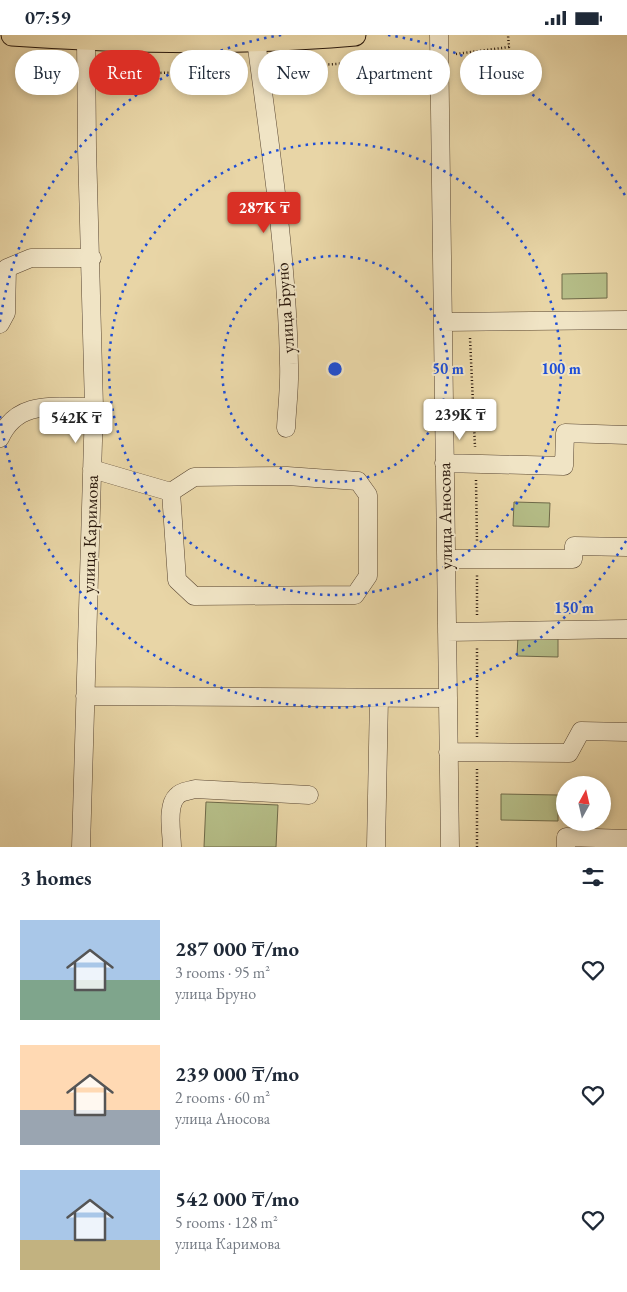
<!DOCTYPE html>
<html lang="en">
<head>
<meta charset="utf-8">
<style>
	body { margin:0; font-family:"EB Garamond",serif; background:#f6f6f7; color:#1f2937; height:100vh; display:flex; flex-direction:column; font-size:19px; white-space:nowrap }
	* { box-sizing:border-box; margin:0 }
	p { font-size:16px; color:#747a83 }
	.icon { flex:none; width:28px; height:28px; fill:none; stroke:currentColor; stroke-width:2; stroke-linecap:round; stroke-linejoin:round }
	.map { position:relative; height:812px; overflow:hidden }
	.panel { display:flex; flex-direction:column; background:#fff; flex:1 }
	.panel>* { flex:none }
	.hud { position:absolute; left:15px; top:15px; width:598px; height:45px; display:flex; gap:10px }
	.needle { width:32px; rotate:8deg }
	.controls { position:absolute; left:556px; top:741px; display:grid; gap:10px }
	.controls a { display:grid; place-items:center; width:55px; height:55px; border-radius:50%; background:#fff; box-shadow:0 2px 8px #0003; font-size:25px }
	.price { position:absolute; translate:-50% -42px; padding:0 11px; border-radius:5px; background:#fff; color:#222; font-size:16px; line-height:32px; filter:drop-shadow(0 1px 2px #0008) }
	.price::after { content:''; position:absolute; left:50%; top:30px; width:15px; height:11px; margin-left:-8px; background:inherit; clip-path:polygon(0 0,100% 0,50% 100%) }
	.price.active { background:#d93025; color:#fff }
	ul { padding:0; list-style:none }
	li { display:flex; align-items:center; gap:15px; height:125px; padding:0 20px }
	li span { display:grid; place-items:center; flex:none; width:140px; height:100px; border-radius:0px; color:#555 }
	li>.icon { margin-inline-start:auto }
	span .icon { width:60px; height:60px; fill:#fffc; stroke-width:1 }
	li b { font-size:21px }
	h2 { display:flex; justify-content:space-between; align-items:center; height:60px; padding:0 20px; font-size:21px }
	.pill { padding:0 18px; border-radius:22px; background:#fff; box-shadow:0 2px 8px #0003; font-size:18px; line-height:45px }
	.pill.active { background:#d93025; color:#fff }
	.status { display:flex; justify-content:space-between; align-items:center; height:35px; padding:0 25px; background:#fff; direction:ltr }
	.status svg { height:14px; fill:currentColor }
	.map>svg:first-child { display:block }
</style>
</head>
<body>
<div class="status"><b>07:59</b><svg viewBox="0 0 49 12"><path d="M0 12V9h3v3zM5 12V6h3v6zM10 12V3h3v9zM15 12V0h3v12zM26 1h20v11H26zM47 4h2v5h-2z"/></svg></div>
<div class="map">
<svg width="627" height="812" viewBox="0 0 627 812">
	<rect width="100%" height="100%" fill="#e8d5a6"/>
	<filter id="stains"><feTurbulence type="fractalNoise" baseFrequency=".004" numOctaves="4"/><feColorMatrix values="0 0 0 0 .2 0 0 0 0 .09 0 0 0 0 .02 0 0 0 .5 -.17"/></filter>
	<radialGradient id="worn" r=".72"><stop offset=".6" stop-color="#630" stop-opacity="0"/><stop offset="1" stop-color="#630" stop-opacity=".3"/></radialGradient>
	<path fill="#b5bd87" stroke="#6f6a49" d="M607,238V263L562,264V239Z
		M514,467L550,468L549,492L513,491Z
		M518,601L558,603V622L517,621Z
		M501,759L558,760V786L501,785Z
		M206,767L278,770L276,812H204Z"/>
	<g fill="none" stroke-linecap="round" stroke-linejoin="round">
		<g stroke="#594632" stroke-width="19">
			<path id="minor" d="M439,0L450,812
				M256,5C270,112 287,220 289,329C290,350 287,372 286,393
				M443,287L627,285
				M0,289L6,278L7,233L31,223H92
				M0,403C18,363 57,373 94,372
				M444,428L564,431L565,398L627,400
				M92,434L171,457L194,442L287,441L358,446L368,460V541L355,560L194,561L177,545L171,457
				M446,524H573L574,511L627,512
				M447,597L627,594
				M85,661L448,663
				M448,717L569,718L581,696L627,697
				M81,812L94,372L87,113L86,5
				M172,812C172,799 166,771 177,761C181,756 189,756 195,754L309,760
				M376,812L379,663
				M566,812V802L627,804"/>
		</g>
		<g stroke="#29170b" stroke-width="23">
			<path id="major" d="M12,0C126,8 241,10 355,0"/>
		</g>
		<path stroke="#29170b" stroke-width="2.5" stroke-dasharray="1 2.5" stroke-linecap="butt" d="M456,19L509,12L508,0
			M276,33L423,23
			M101,40L243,35
			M470,303L475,412
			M476,445L477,507
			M477,580V540
			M477,702V613
			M477,812V733"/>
		<use href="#minor" stroke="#f0e4c5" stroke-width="18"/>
		<use href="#major" stroke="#e8d5a6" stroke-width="21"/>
	</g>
	<g fill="none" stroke="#1d4ed8" stroke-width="2.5" stroke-dasharray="2.5 5">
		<circle cx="335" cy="334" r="113"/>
		<circle cx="335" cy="334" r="226"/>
		<path d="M626 506A338 338 0 0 1 0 381M0 287A338 338 0 0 1 282 0M388 0A338 338 0 0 1 626 162"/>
	</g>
	<g text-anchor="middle" stroke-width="4" stroke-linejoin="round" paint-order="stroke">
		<g font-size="18" fill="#29170b" stroke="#f0e4c5">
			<text transform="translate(285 273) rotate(-94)" y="6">улица Бруно</text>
			<text transform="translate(445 481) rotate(-91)" y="6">улица Аносова</text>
			<text transform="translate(90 499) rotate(-88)" y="6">улица Каримова</text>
		</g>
	</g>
	<circle cx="335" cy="334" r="8" fill="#1d4ed8" stroke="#f0e4c5" stroke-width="2.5"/>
	<g font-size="15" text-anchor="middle" font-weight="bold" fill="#1d4ed8" stroke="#f0e4c5" stroke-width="4" stroke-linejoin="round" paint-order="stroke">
		<text x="448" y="339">50 m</text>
		<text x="561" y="339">100 m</text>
		<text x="574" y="578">150 m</text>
	</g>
	<rect width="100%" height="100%" filter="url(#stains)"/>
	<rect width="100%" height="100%" fill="url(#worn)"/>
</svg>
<div class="controls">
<a><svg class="needle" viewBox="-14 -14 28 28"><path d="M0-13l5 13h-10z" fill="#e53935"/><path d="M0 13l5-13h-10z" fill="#747a83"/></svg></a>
</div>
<b class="price active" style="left:264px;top:199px">287K ₸</b>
<b class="price" style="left:460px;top:406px">239K ₸</b>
<b class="price" style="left:76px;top:409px">542K ₸</b>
<div class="hud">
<a class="pill">Buy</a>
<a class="pill active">Rent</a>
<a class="pill">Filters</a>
<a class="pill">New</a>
<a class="pill">Apartment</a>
<a class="pill">House</a>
</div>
</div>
<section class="panel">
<h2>3 homes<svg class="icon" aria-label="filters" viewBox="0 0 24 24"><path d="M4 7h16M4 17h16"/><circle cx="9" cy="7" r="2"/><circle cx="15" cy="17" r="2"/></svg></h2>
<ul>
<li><span style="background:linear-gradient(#a9c7e8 60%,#7fa58c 0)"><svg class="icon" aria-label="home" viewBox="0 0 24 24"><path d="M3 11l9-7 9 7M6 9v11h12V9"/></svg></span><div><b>287 000 ₸/mo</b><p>3 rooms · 95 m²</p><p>улица Бруно</p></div><svg class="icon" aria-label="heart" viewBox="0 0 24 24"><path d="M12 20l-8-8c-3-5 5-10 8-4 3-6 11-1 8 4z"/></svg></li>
<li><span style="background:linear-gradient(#ffd9b3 65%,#9aa5b1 0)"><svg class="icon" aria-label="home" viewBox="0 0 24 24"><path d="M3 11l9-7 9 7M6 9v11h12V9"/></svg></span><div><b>239 000 ₸/mo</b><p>2 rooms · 60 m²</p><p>улица Аносова</p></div><svg class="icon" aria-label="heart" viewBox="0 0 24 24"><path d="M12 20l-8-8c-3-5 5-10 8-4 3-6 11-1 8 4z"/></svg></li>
<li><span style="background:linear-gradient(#a9c7e8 70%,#c2b280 0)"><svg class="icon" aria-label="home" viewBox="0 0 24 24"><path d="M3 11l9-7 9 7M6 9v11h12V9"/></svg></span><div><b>542 000 ₸/mo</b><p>5 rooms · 128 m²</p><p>улица Каримова</p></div><svg class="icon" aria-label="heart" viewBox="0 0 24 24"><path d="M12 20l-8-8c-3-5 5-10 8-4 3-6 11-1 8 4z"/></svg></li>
</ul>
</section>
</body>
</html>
